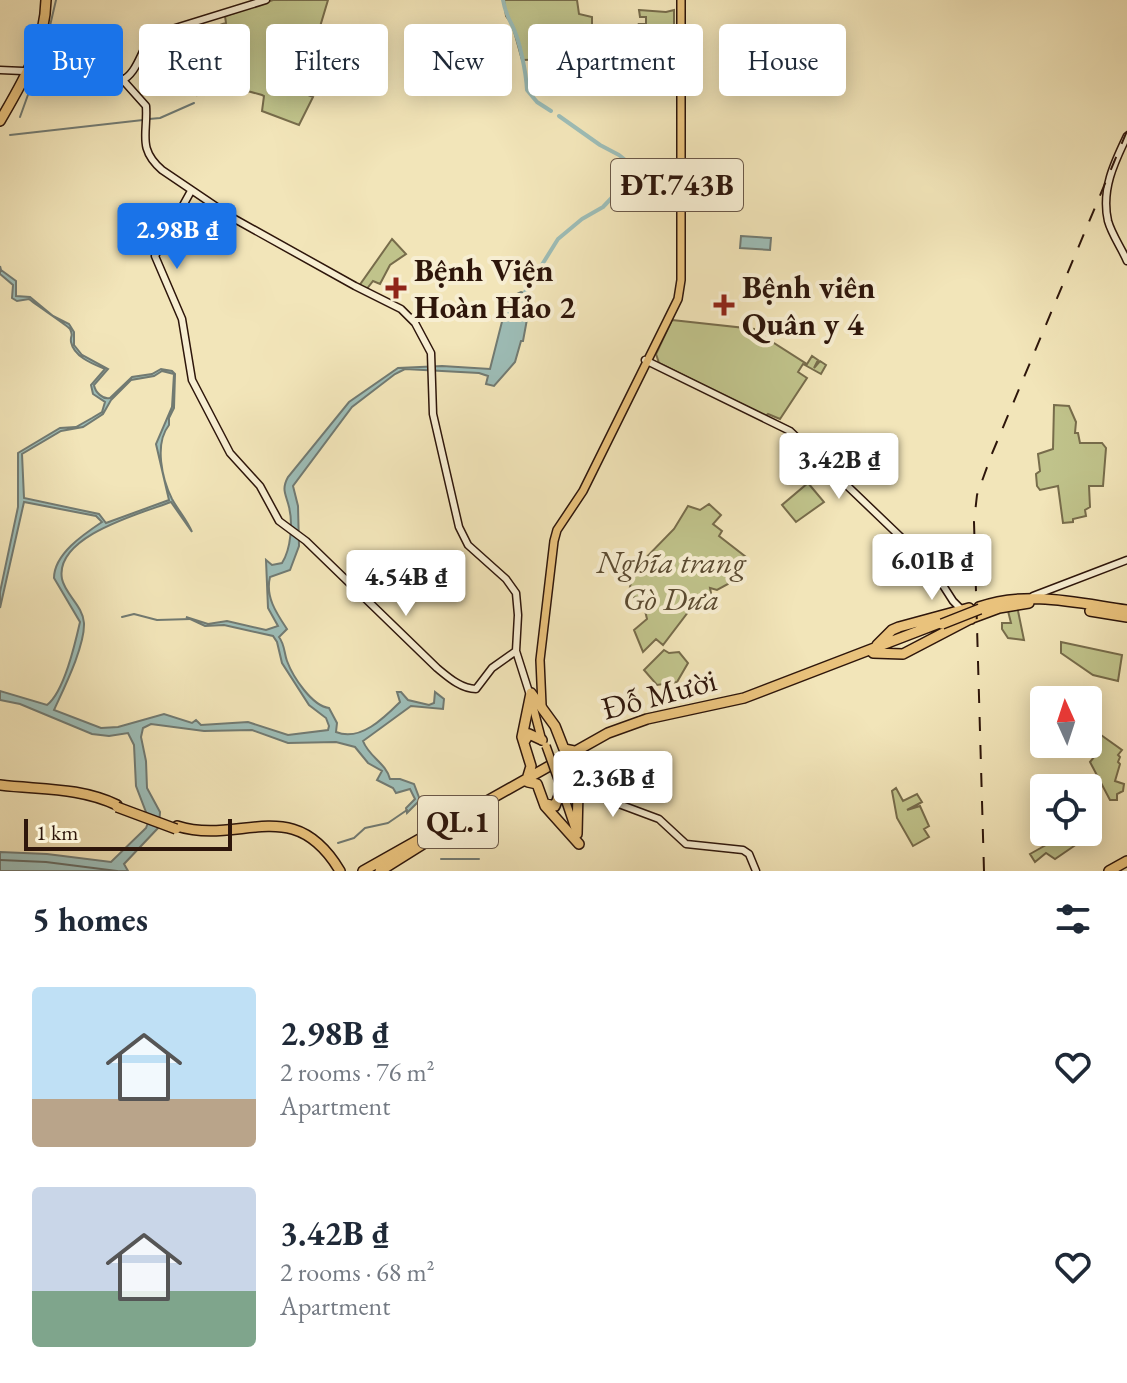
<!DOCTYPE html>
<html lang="en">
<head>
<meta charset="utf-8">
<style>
	body { margin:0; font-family:"EB Garamond",serif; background:#f2f2f3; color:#1f2937; height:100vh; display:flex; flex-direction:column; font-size:30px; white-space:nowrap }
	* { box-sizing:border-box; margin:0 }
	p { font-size:26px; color:#747a83 }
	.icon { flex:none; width:44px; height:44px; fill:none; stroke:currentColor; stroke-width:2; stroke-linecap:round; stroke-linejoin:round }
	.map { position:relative; height:871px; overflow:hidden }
	.drawer { display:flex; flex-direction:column; background:#fff; flex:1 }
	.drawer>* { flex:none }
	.hud { position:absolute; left:24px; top:24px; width:1080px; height:72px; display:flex; gap:16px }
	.needle { width:52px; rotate:357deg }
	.fabs { position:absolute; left:1030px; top:686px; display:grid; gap:16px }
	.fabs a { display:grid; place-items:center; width:72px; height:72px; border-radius:8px; background:#fff; box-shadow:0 4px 20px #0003; font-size:40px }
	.scale { position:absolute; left:24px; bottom:20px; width:208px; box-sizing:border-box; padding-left:8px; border:4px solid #2e160b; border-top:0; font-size:22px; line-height:28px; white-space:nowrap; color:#2e160b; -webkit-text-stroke:6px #f7eed2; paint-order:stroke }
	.price { position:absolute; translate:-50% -68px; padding:0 18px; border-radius:8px; background:#fff; color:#222; font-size:26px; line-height:52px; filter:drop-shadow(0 2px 4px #0008) }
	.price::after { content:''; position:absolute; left:50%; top:48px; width:24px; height:18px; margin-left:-12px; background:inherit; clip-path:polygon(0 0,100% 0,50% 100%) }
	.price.active { background:#1a73e8; color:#fff }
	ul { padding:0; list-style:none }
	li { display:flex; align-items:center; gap:24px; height:200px; padding:0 32px }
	li span { display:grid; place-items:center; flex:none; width:224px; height:160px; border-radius:8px; color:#555 }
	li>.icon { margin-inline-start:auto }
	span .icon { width:96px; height:96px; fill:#fffc; stroke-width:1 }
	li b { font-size:34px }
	h2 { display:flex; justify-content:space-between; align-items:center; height:96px; padding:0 32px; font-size:34px }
	.pill { padding:0 28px; border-radius:8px; background:#fff; box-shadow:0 4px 20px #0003; font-size:28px; line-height:72px }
	.pill.active { background:#1a73e8; color:#fff }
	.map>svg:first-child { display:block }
</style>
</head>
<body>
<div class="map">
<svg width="1127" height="871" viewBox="0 0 1127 871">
	<rect width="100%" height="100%" fill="#f2e5b9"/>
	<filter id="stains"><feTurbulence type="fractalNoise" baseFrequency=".0025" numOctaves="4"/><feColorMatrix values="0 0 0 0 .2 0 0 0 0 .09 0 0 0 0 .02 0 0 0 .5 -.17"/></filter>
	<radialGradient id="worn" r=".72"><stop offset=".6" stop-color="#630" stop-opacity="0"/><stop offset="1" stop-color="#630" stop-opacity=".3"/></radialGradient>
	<path fill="#c0c38b" stroke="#776c4b" stroke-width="2" d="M273,0H328L319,30L298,26L279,83L313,97L299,125L262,111L264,96L262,95L233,87L197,95L191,84L188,85L181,78L216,56L212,42H206C209,30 215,26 226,23L225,16Z
		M504,0H577L579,14L592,17V36L612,37V50L609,53H589V58L522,60L512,24L506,16Z
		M639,10L666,12L674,10V49H653L650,38L644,36L639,24H646V17H640Z
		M392,239L406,254L390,265L380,284L373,281L366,290L359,286Z
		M672,320L754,329V336L766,338L807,364L812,356L818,360L814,368L820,361L826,365L821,374L803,364L798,372L807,378L780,419L768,414L766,416L659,363L656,354Z
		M1054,405L1069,406L1076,422L1075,433H1078L1080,443H1102L1106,448L1103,486H1089L1090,507L1085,510L1086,516L1073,519V522L1063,523L1058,486L1040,490L1037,486L1036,474L1040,471L1038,454L1053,449Z
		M808,483L824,502L796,522L782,505Z
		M709,504L721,515L713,524L722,531L719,536L746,557L728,584L717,590L710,588L711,593L692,607L663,645L656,639L643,652L634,630L647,619L642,598L628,597L632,577L630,574L674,529L688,506L700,510Z
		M1017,606L1024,640L1008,638L1002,629V623H1011L1007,607Z
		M1061,642L1122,655L1118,681L1093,675L1061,653Z
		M664,650L669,653L679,652L688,663L677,682L657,685L644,670Z
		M1101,735L1122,750L1118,755L1120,757L1118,762L1120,764L1115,781L1124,784L1123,791L1117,794V800H1110L1090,762L1095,756L1089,751Z
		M896,788L903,801L917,794L922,802L907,810L920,806L929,826L924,829L929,837L913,846L897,818L892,791Z
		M1051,832H1071L1077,844L1055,859L1046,853L1035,862L1030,854L1053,841V836L1048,837L1046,834Z"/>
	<path fill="#9dbdb7" stroke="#717a72" stroke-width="2" fill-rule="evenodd" d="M741,236L771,238L770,250L740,248Z
		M0,266L1,270L16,281V296L30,297L53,316L69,324L74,332V345L82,355L108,369L94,385C95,392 103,400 110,398L132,377L152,374L161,369L172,371L175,374L174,408L169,418V425C154,444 162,479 172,499C178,510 187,520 192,532L171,502C142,513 54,536 62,579C65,594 83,606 84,623C85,646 64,688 54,710L101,728L118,727L164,714L192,723L196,720L201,725L248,722L288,735L328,730L329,726L326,718L309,705L282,663L277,642L273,636L224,625L205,626L186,617L208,624L227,621L266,630L278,626L268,608L266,560L272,565L282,563C291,549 293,523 289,507C286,494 281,490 288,477L349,402L398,368L442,366L490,369L508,298L521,292L528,294L530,303L523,341H521L515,362L494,386L486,384L488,376L479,373L405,369L395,374L352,407L293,486L298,506L299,546L290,570L270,577C265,597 277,614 287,629L279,637C285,645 284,653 287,661C293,677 312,706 329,708L337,723L336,732C360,742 384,718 400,702L397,692H401L408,700L429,705L434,703L435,692L444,699L443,709L411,706L363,741C369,757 386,763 390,779H400L414,784L420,800L407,813L406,808L415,799L410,789L396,793L393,788L377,780L382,771L368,763L355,747L336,742L288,743L252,730L204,731L151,724L143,728L141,737L146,761L147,788L160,812L159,827L124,864L128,871H0V852L47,854L111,862L146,828L149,820L136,786L134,745L128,733L109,736L92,734L20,704L0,700V691L47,705C64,692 75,644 80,622L54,578C54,554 84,534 102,522L96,516L24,502L0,608V592L18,507V453L60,428L76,427L92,418L102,412L105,402L93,394L91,385L105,369C93,364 74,357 71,342C70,334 74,337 70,329C67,325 36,305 29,299L17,301L12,298L13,285L0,274ZM162,371L174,374L172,407L156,444L169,500L106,523L99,514L24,498L22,454L61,431L83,427L103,414L111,400L131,380L154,376Z"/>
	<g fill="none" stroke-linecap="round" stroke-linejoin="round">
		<path stroke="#666a61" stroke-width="2" d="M0,860L46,862L117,871"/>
		<path stroke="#717a72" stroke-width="2" d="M36,72L42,60L56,0
			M20,117L34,78
			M149,119L160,118L194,103
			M10,135L143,120
			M122,617L134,614L157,620L191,619
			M338,843L354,838L365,828L388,823L407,810
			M441,859H479"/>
		<path stroke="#9dbdb7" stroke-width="4" d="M503,0C505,11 507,16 512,25C520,41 526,72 527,90L537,102L551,111
			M525,292L558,239L582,219L603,207L621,188L631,170L629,163L619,155L600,145L559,116"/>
		<g stroke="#2e160b" stroke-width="9">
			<path id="secondary" d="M0,70L23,71
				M27,74L121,81C140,72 140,46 156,34L266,0
				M121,78L146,106C148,134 137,148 162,170L233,218L355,286L401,309L415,323L431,353L433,414L459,527L468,545L506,579L516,593L518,615L516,651L529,692
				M1127,136C1114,163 1101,190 1108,221C1112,235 1121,247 1127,261
				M191,191L155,256L182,319L192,380L230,453L260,486L279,521L306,541L437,668C448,677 461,689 476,689L492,668L516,651
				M645,360L790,431L908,544L937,576L953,601L962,610
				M1033,596L1127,560
				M575,777L592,794L659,819L686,844L743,850L749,854L756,871"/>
		</g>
		<g stroke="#2e160b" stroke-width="10">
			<path id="primary" d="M531,699L542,741
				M542,705L540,660L554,541L557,530L583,491L678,299L681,280V0
				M561,787L575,829"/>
		</g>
		<g stroke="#2e160b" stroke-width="12">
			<path id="highway" d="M0,121C22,83 45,46 46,0
				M979,607C1028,590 1077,603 1127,610
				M1090,611L1127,617
				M877,645L892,630L899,627L969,608L971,619
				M873,653L903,654L972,618L999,608L1029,603
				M531,693L555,726L564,749L574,751
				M524,742L529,734L542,740
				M572,758L570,768L578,791L577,834
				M528,776L531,766L522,737L531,693
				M528,782L537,784L545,806L579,844
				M0,785C41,790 79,787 117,805
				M546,804L555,806L560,793
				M177,826C240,846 293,792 340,871
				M363,871L608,733L647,719L744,698L942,622
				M380,871L428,841
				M1109,871L1127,861"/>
		</g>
		<use href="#secondary" stroke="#f7eed2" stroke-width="6"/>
		<use href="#primary" stroke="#e9c27c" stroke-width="7"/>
		<use href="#highway" stroke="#e9c27c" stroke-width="9"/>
		<path stroke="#2e160b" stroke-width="2" stroke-dasharray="14 14" stroke-linecap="butt" d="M984,871L974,522L977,495L991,456L1127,131"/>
		<g stroke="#2e160b" stroke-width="10" stroke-linecap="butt">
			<path id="primary-bridge" d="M546,746L560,785"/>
		</g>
		<g stroke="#2e160b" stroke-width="12" stroke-linecap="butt">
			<path id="highway-bridge" d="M942,624L980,609
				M117,807L176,829"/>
		</g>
		<use href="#primary-bridge" stroke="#e9c27c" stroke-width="7"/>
		<use href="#highway-bridge" stroke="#e9c27c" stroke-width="9"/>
	</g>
	<g fill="#8f2418" stroke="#f7eed2" stroke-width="3">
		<path d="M392 276h8v8h8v8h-8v8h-8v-8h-8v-8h8z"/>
		<path d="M720 293h8v8h8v8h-8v8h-8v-8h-8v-8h8z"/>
	</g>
	<g text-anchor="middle" stroke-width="8" stroke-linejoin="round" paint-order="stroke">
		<g fill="#f7eed2" stroke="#6a5747" stroke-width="2">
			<rect x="611" y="159" width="132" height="52" rx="6"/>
			<rect x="418" y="796" width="80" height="52" rx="6"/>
		</g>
		<g font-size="30" font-weight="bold" fill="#2e160b">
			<text x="677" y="195">ĐT.743B</text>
			<text x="458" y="832">QL.1</text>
		</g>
		<g font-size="32" font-weight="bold" fill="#2e160b" stroke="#f7eed2" text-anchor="start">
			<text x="414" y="281">Bệnh Viện<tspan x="414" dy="37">Hoàn Hảo 2</tspan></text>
			<text x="742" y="298">Bệnh viên<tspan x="742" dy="37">Quân y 4</tspan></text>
		</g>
		<g font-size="32" font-style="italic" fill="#5a4a31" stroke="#f7eed2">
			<text x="671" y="573">Nghĩa trang<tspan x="671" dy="37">Gò Dưa</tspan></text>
		</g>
		<g font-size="32" fill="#2e160b" stroke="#f7eed2">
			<text transform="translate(659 694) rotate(-15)" y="11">Đỗ Mười</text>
		</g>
	</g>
	<rect width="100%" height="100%" filter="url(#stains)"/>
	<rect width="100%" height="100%" fill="url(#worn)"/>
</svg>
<div class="fabs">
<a><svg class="needle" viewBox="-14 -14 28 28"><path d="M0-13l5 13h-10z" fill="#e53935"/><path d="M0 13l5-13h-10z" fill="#747a83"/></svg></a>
<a><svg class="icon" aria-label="locate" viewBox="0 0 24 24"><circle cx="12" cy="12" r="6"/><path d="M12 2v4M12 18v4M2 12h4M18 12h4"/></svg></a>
</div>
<div class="scale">1 km</div>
<b class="price active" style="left:177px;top:271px">2.98B ₫</b>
<b class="price" style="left:839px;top:501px">3.42B ₫</b>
<b class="price" style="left:932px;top:602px">6.01B ₫</b>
<b class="price" style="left:406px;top:618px">4.54B ₫</b>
<b class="price" style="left:613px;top:819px">2.36B ₫</b>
<div class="hud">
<a class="pill active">Buy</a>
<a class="pill">Rent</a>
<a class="pill">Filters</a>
<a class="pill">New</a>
<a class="pill">Apartment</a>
<a class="pill">House</a>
</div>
</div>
<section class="drawer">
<h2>5 homes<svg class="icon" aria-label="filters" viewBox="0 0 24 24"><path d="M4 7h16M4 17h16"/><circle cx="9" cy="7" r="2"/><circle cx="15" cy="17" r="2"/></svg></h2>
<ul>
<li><span style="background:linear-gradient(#bfe0f5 70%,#b9a48a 0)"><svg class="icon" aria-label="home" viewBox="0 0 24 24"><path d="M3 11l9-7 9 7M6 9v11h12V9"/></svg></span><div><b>2.98B ₫</b><p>2 rooms · 76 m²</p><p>Apartment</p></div><svg class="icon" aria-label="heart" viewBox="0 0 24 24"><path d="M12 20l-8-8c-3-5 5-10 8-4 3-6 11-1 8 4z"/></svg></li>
<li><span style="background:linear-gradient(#c9d6e8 65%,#7fa58c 0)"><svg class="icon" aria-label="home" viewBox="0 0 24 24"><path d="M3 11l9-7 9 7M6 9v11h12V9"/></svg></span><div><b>3.42B ₫</b><p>2 rooms · 68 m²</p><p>Apartment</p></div><svg class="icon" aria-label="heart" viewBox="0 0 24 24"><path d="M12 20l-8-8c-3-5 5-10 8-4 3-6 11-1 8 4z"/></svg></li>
</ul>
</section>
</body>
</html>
